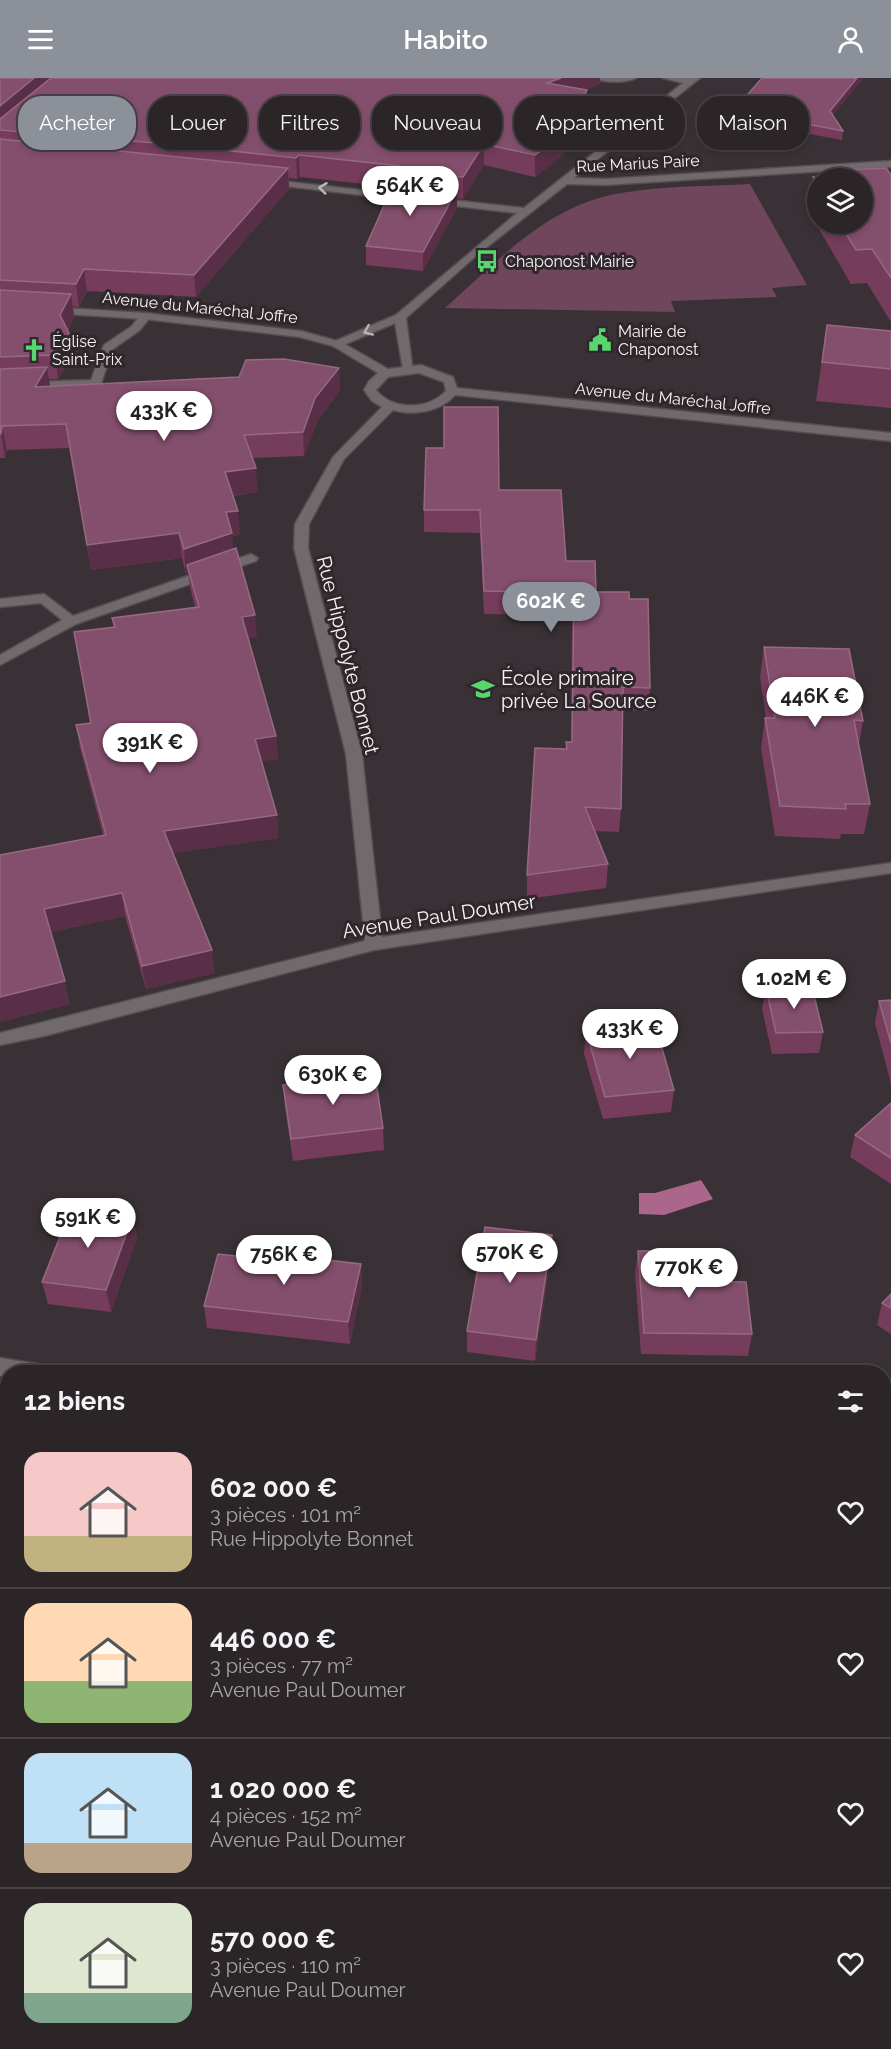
<!DOCTYPE html>
<html lang="fr">
<head>
<meta charset="utf-8">
<style>
	body { margin:0; font-family:Raleway,sans-serif; background:#373134; color:#f1f3f6; height:100vh; display:flex; flex-direction:column; font-size:22px; white-space:nowrap }
	* { box-sizing:border-box; margin:0 }
	p { font-size:20px; color:#a6a5a8 }
	.icon { flex:none; width:33px; height:33px; fill:none; stroke:currentColor; stroke-width:2; stroke-linecap:round; stroke-linejoin:round }
	.map { position:relative; flex:1; overflow:hidden }
	.details { position:absolute; left:0px; top:1287px; width:891px; height:684px; display:flex; flex-direction:column; background:#2b2528; border-radius:24px 24px 0 0; box-shadow:0 3px 9px #0003,0 0 0 2px #474245 }
	.details>* { flex:none }
	.banner { position:absolute; left:18px; top:18px; width:855px; height:54px; display:flex; gap:12px }
	.controls { position:absolute; left:807px; top:90px; display:grid; gap:12px }
	.controls a { display:grid; place-items:center; width:66px; height:66px; border-radius:50%; background:#2b2528; box-shadow:0 3px 9px #0003,0 0 0 2px #474245; font-size:30px }
	.price { position:absolute; translate:-50% -51px; padding:0 14px; border-radius:21px; background:#fff; color:#222; font-size:20px; line-height:39px; filter:drop-shadow(0 2px 3px #0008) }
	.price::after { content:''; position:absolute; left:50%; top:36px; width:18px; height:14px; margin-left:-9px; background:inherit; clip-path:polygon(0 0,100% 0,50% 100%) }
	.price.active { background:#8c9099; color:#fff }
	ul { padding:0; list-style:none }
	li { display:flex; align-items:center; gap:18px; height:150px; padding:0 24px }
	li+li { border-top:2px solid #474245 }
	li span { display:grid; place-items:center; flex:none; width:168px; height:120px; border-radius:18px; color:#555 }
	li>.icon { margin-inline-start:auto }
	span .icon { width:72px; height:72px; fill:#fffc; stroke-width:1 }
	li b { font-size:26px }
	h2 { display:flex; justify-content:space-between; align-items:center; height:72px; padding:0 24px; font-size:26px }
	.pill { padding:0 21px; border-radius:24px; background:#2b2528; box-shadow:0 3px 9px #0003,0 0 0 2px #474245; font-size:21px; line-height:54px }
	.pill.active { background:#8c9099; color:#fff }
	header { display:flex; justify-content:space-between; align-items:center; height:78px; padding:0 24px; background:#8c9099; color:#fff; font-size:27px; font-weight:600 }
	.map>svg:first-child { display:block }
</style>
</head>
<body>
<header><svg class="icon" aria-label="menu" viewBox="0 0 24 24"><path d="M4 6h16M4 12h16M4 18h16"/></svg>Habito<svg class="icon" aria-label="person" viewBox="0 0 24 24"><circle cx="12" cy="8" r="4"/><path d="M4 21q1-7 8-7t8 7"/></svg></header>
<div class="map">
<svg width="891" height="1971" viewBox="0 0 891 1971">
	<rect width="100%" height="100%" fill="#393135"/>
	<path fill="#6f465b" d="M750,106L807,207L772,210L777,219L671,223L675,234L445,230C488,192 532,144 587,124C631,107 702,109 750,106Z
		M0,1524L8,1526V1964H88L70,1971H0Z"/>
	<path fill="#ab678b" d="M701,1102L713,1121L664,1137L639,1136V1115H655Z"/>
	<g fill="none" stroke-linecap="round" stroke-linejoin="round">
		<g stroke="#544d50" stroke-width="3">
			<path id="street" d="M594,0H636C627,5 603,5 594,0Z
				M663,0H700L574,100L605,101L891,83V89L605,107L567,106L477,177L406,240L413,294L403,291L395,245L341,268H333V264L396,237L517,135L267,106L262,103L263,101L524,130L683,5Z
				M141,236L151,238L140,252L113,271L100,308L0,313V305L91,302L104,267L132,248Z
				M251,476L258,480L256,483L76,546L0,587V577L62,542L41,525L0,529V521L44,516L73,538Z
				M0,1280L50,1288L53,1294H8V1298H0Z
				M884,1374H891V1392H884Z
				M884,1779L891,1782V1813L884,1810Z
				M392,1964H419L416,1971H389Z"/>
		</g>
		<g stroke="#544d50" stroke-width="3">
			<path id="secondary" d="M0,226L145,235L301,253L341,264L388,291L421,287L453,299L457,310L891,355V363L455,317C440,334 414,338 393,332L344,381L309,446L308,470L362,676L382,859L891,785V795L374,872L44,958L0,967V955L365,863L346,676L294,470L295,446L333,379L382,329L372,323L364,312L369,303L378,295L333,268L300,259L145,241L0,232ZM419,295L444,304L446,313C428,332 393,333 376,312L388,299Z"/>
		</g>
		<use href="#street" fill="#72696d" fill-rule="evenodd"/>
		<use href="#secondary" fill="#72696d" fill-rule="evenodd"/>
	</g>
	<path fill="#763c5c" fill-rule="evenodd" d="M0,0L600,6L584,12L586,33L563,77L535,99L484,87L463,121L457,120V130L423,193L366,187V168L392,109L300,99L297,101L289,100V111L196,219L87,213L79,229L73,228L74,239L68,252L72,278L58,301H49L50,308L239,299L339,290L340,313L317,344L304,378L252,380L258,414L233,418L240,457L232,458L233,471L257,559L248,560L276,658L278,681L261,683L277,737L278,760L173,775L215,895L146,911L125,838L50,854L70,926L0,944V777L103,757L80,670L76,647L90,645L74,554L114,549L112,540L195,529L190,509L188,495L186,496L182,480L91,492L69,370L7,372L5,380H0Z
		M734,32L833,37L843,53L842,62L733,42Z
		M826,93L891,97V244L867,205L851,206L808,132L813,99L826,98ZM818,100L862,146H818Z
		M827,247L891,253V330L816,323Z
		M499,412L596,514L629,521L650,610L648,633L623,632L621,731L619,754L595,753L608,786L606,810L527,821V797L566,671V664H571L572,543H535V537L484,536L480,455L424,454V432Z
		M764,569L863,643L859,666L870,726L864,756H841L840,761L775,758L761,670L765,640H766L760,599Z
		M766,910L823,954L819,975L772,976L762,931Z
		M891,922V1006L875,945L879,923Z
		M586,953L674,1012L671,1034L603,1041L584,976Z
		M283,1007L383,1050L384,1072L293,1083L285,1029Z
		M891,1025V1106L850,1079L855,1057Z
		M133,1138L137,1160L111,1234L48,1226L42,1204Z
		M638,1173L752,1256L748,1278L641,1276L635,1195Z
		M551,1179L535,1283L467,1274V1253Z
		M255,1180L361,1186L362,1208L350,1266L207,1250L204,1228Z
		M891,1216V1256L877,1247L882,1225Z
		M0,1386L8,1387V1476L0,1475Z"/>
	<path fill="#582f46" d="M34,0H61L0,52V28Z
		M561,0H600V6L547,25V5Z
		M857,0H864L829,42L830,33Z
		M587,12L586,33L563,77L535,99V77Z
		M484,66V87L463,121V99Z
		M299,77L300,99L297,101L296,80Z
		M288,90L289,111L196,219L194,197Z
		M457,112V130L423,193V174Z
		M84,191L87,213L79,229L76,206Z
		M71,216L74,239L63,260L60,237Z
		M69,255L72,278L58,301L55,277Z
		M47,289L51,313L35,309Z
		M339,290L340,313L317,344L304,378L303,354L315,320Z
		M2,348L7,372L5,380L1,356Z
		M256,390L258,414L227,418L225,394Z
		M238,433L240,457L232,458L234,480L187,487L188,495L186,496L184,471L226,434Z
		M179,455L182,480L91,492L87,467Z
		M255,537L257,559L244,561L242,539Z
		M276,658L278,681L257,684L255,661Z
		M277,737L278,760L167,776L164,753Z
		M122,815L125,838L48,854L44,831Z
		M212,872L215,895L146,911L142,888Z
		M65,903L70,926L0,944V919Z
		M133,1138L137,1160L111,1234L106,1212Z
		M552,1157L551,1179L535,1283L536,1262Z
		M361,1186L362,1208L350,1266L348,1244Z
		M836,1964H839L836,1971H831Z"/>
	<path fill="#844f6d" stroke="#966982" stroke-width="1.5" d="M0,0H34L0,28Z
		M51,0H561L547,5L587,12L564,56L535,77L484,66L463,99L399,92L400,88L299,77L296,80L168,66L0,52V41Z
		M762,0H857L830,33L843,53L734,32Z
		M0,61L288,90L194,197L84,191L76,206L0,202Z
		M886,90L891,97V200L872,171L856,172L840,146H862V100H818V107L813,99L830,98L826,93Z
		M394,105L457,112L423,174L366,168Z
		M0,212L71,216L60,237L69,255L55,277L0,279Z
		M827,247L891,253V291L822,284Z
		M284,281L339,290L315,320L303,354L244,357L256,390L225,394L238,433L226,434L232,455L184,471L179,455L87,467L66,346L2,348L1,356H0V291L47,289L35,309L239,299L246,282Z
		M444,329H498L499,412H561L566,483H595L596,514H629V521H648L650,610L623,609L621,731L585,729L608,786L527,797L535,670L567,671L566,664H572L574,521L536,520V514L484,513L480,432H424L426,370H444Z
		M236,470L255,537L242,539L276,658L255,661L277,737L164,753L212,872L142,888L122,815L44,831L65,903L0,919V777L106,757L76,647L91,645L74,554L115,549L112,540L199,529L187,487Z
		M764,569L849,571L863,643L854,642L870,726H845L846,731L780,728L765,640H775Z
		M812,909L823,954L776,955L766,910Z
		M891,922V965L879,923Z
		M655,946L674,1012L605,1019L586,953Z
		M375,996L383,1050L291,1061L283,1007Z
		M891,1025V1080L855,1057Z
		M71,1131L133,1138L106,1212L42,1204Z
		M485,1149L552,1157L536,1262L467,1253Z
		M638,1173H683L686,1203L746,1204L752,1256L644,1255Z
		M257,1174L361,1186L348,1244L204,1228L218,1176L255,1180Z
		M891,1216V1230L882,1225Z
		M0,1386L8,1387V1456L0,1455Z
		M158,1964H204L211,1971H151Z
		M588,1964H836L831,1971H583Z"/>
	<defs><path id="oneway-chevron" d="M-2-3.5L2.5 0L-2 3.5" fill="none" stroke-width="1.6" stroke-linecap="round" stroke-linejoin="round" transform="scale(1.5)"/></defs>
	<g stroke="#bcb5b8">
		<use href="#oneway-chevron" transform="translate(323 110) rotate(-173)"/>
		<use href="#oneway-chevron" transform="translate(368 253) rotate(156)"/>
	</g>
	<defs>
		<g id="bus-bare" transform="scale(1.8)"><path d="M-5-6H5V4H4V6H2V4H-2V6H-4V4H-5ZM-3.5-4V0h7V-4ZM-3.5 1.2v1.5H-2V1.2ZM2 1.2v1.5H3.5V1.2Z" fill="#58d56f" stroke="#2f272b" stroke-width="2.5" paint-order="stroke"/></g>
		<g id="civic-bare" transform="scale(1.8)"><path d="M-.6-6.5H3V-4.5H.6V-3L4-1V1h2V6H-6V1h2V-1L-.6-3ZM-1.2 2.5V6h2.4V2.5Z" fill="#58d56f" stroke="#2f272b" stroke-width="2.5" paint-order="stroke"/></g>
		<g id="church-bare" transform="scale(1.8)"><path d="M-1.2-6h2.4v3.5h3.3v2.4h-3.3V6h-2.4V-.1h-3.3v-2.4h3.3Z" fill="#58d56f" stroke="#2f272b" stroke-width="2.5" paint-order="stroke"/></g>
		<g id="school-bare" transform="scale(1.8)"><path d="M0-5L7-2L0 1L-7-2ZM-4 1L0 2.5L4 1V4Q0 6-4 4Z" fill="#58d56f" stroke="#2f272b" stroke-width="2.5" paint-order="stroke"/></g>
	</defs>
	<g fill-rule="evenodd">
		<use href="#bus-bare" x="487" y="183"/>
		<use href="#civic-bare" x="600" y="262"/>
		<use href="#church-bare" x="34" y="272"/>
		<use href="#school-bare" x="483" y="611"/>
	</g>
	<g text-anchor="middle" stroke-width="6" stroke-linejoin="round" paint-order="stroke">
		<g font-size="16" fill="#f8f3f5" stroke="#2f272b">
			<text transform="translate(638 85) rotate(-3)" y="6">Rue Marius Paire</text>
			<text transform="translate(200 229) rotate(6)" y="6">Avenue du Maréchal Joffre</text>
			<text transform="translate(673 320) rotate(6)" y="6">Avenue du Maréchal Joffre</text>
		</g>
		<g font-size="16" fill="#f8f3f5" stroke="#2f272b" text-anchor="start">
			<text x="505" y="189">Chaponost Mairie</text>
			<text x="618" y="259">Mairie de<tspan x="618" dy="18">Chaponost</tspan></text>
			<text x="52" y="269">Église<tspan x="52" dy="18">Saint-Prix</tspan></text>
		</g>
		<g font-size="20" fill="#f8f3f5" stroke="#2f272b">
			<text transform="translate(348 577) rotate(76)" y="7">Rue Hippolyte Bonnet</text>
			<text transform="translate(439 838) rotate(-9)" y="7">Avenue Paul Doumer</text>
		</g>
		<g font-size="20" fill="#f8f3f5" stroke="#2f272b" text-anchor="start">
			<text x="501" y="607">École primaire<tspan x="501" dy="23">privée La Source</tspan></text>
		</g>
	</g>
</svg>
<div class="controls">
<a><svg class="icon" aria-label="layers" viewBox="0 0 24 24"><path d="M12 4l9 5-9 5-9-5zM3 14l9 5 9-5"/></svg></a>
</div>
<b class="price" style="left:410px;top:139px">564K €</b>
<b class="price" style="left:164px;top:364px">433K €</b>
<b class="price active" style="left:551px;top:555px">602K €</b>
<b class="price" style="left:815px;top:650px">446K €</b>
<b class="price" style="left:150px;top:696px">391K €</b>
<b class="price" style="left:794px;top:932px">1.02M €</b>
<b class="price" style="left:630px;top:982px">433K €</b>
<b class="price" style="left:333px;top:1028px">630K €</b>
<b class="price" style="left:88px;top:1171px">591K €</b>
<b class="price" style="left:510px;top:1206px">570K €</b>
<b class="price" style="left:284px;top:1208px">756K €</b>
<b class="price" style="left:689px;top:1221px">770K €</b>
<div class="banner">
<a class="pill active">Acheter</a>
<a class="pill">Louer</a>
<a class="pill">Filtres</a>
<a class="pill">Nouveau</a>
<a class="pill">Appartement</a>
<a class="pill">Maison</a>
</div>
<section class="details">
<h2>12 biens<svg class="icon" aria-label="filters" viewBox="0 0 24 24"><path d="M4 7h16M4 17h16"/><circle cx="9" cy="7" r="2"/><circle cx="15" cy="17" r="2"/></svg></h2>
<ul>
<li><span style="background:linear-gradient(#f6c9c9 70%,#c2b280 0)"><svg class="icon" aria-label="home" viewBox="0 0 24 24"><path d="M3 11l9-7 9 7M6 9v11h12V9"/></svg></span><div><b>602 000 €</b><p>3 pièces · 101 m²</p><p>Rue Hippolyte Bonnet</p></div><svg class="icon" aria-label="heart" viewBox="0 0 24 24"><path d="M12 20l-8-8c-3-5 5-10 8-4 3-6 11-1 8 4z"/></svg></li>
<li><span style="background:linear-gradient(#ffd9b3 65%,#8fb573 0)"><svg class="icon" aria-label="home" viewBox="0 0 24 24"><path d="M3 11l9-7 9 7M6 9v11h12V9"/></svg></span><div><b>446 000 €</b><p>3 pièces · 77 m²</p><p>Avenue Paul Doumer</p></div><svg class="icon" aria-label="heart" viewBox="0 0 24 24"><path d="M12 20l-8-8c-3-5 5-10 8-4 3-6 11-1 8 4z"/></svg></li>
<li><span style="background:linear-gradient(#bfe0f5 75%,#b9a48a 0)"><svg class="icon" aria-label="home" viewBox="0 0 24 24"><path d="M3 11l9-7 9 7M6 9v11h12V9"/></svg></span><div><b>1 020 000 €</b><p>4 pièces · 152 m²</p><p>Avenue Paul Doumer</p></div><svg class="icon" aria-label="heart" viewBox="0 0 24 24"><path d="M12 20l-8-8c-3-5 5-10 8-4 3-6 11-1 8 4z"/></svg></li>
<li><span style="background:linear-gradient(#dfe7d0 75%,#7fa58c 0)"><svg class="icon" aria-label="home" viewBox="0 0 24 24"><path d="M3 11l9-7 9 7M6 9v11h12V9"/></svg></span><div><b>570 000 €</b><p>3 pièces · 110 m²</p><p>Avenue Paul Doumer</p></div><svg class="icon" aria-label="heart" viewBox="0 0 24 24"><path d="M12 20l-8-8c-3-5 5-10 8-4 3-6 11-1 8 4z"/></svg></li>
</ul>
</section>
</div>
</body>
</html>
